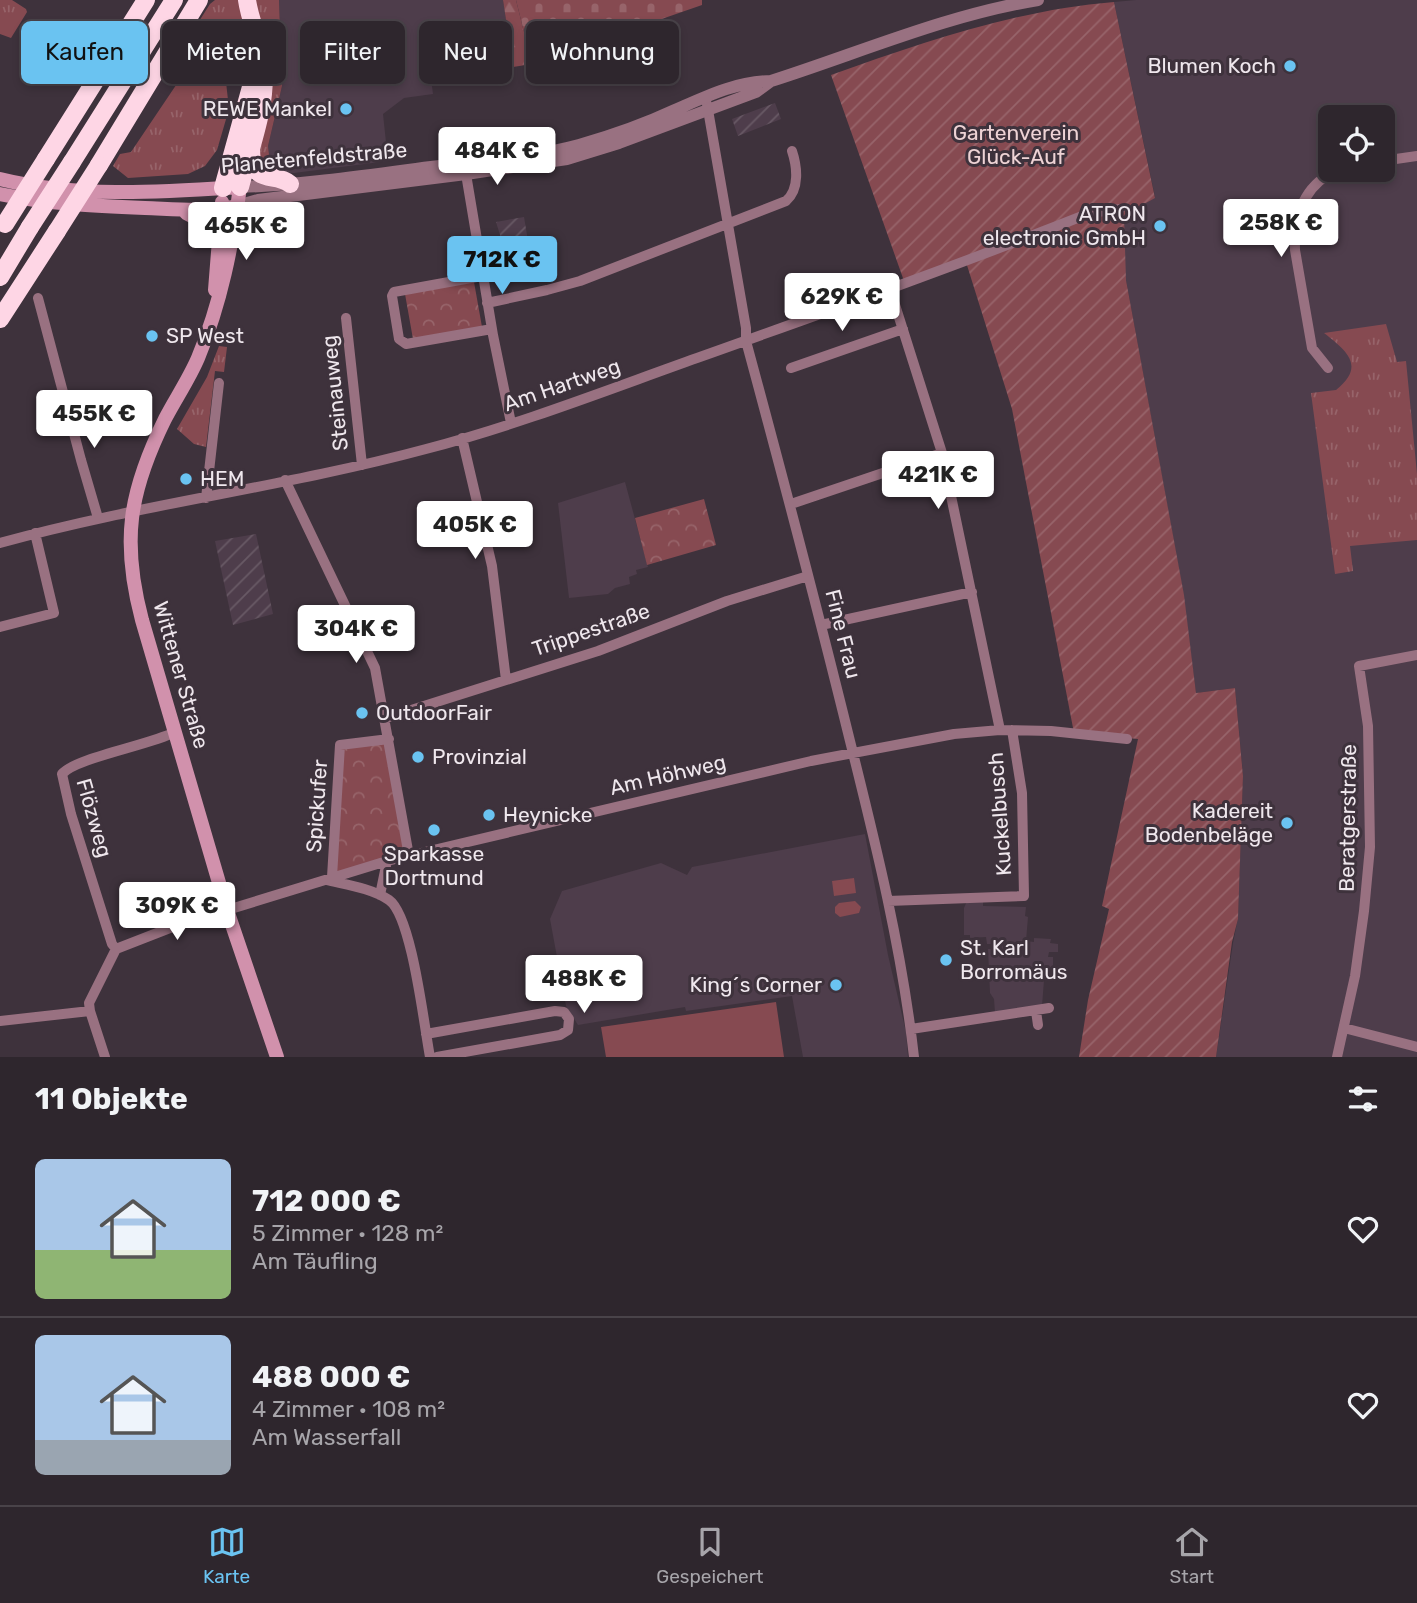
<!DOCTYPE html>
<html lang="de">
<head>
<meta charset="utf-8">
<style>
	body { margin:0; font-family:Rubik,sans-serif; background:#3a3239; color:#f1f3f6; height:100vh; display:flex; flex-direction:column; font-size:26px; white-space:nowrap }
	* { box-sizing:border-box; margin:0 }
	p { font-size:23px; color:#a7a5aa }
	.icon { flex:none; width:38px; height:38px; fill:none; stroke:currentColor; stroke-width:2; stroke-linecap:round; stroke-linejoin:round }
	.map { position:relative; height:1057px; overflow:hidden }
	.drawer { display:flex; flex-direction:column; background:#2e262d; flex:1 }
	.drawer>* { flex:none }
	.guide { position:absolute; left:21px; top:21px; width:700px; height:63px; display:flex; gap:14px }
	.fabs { position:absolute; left:1318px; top:105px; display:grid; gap:14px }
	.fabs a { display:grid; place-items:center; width:77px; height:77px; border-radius:10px; background:#2e262d; box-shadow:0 4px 10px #0003,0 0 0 2px #494349; font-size:35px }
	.price { position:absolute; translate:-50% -60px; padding:0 16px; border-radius:7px; background:#fff; color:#222; font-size:23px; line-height:46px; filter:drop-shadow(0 2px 4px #0008) }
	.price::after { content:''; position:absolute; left:50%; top:42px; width:21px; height:16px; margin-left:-10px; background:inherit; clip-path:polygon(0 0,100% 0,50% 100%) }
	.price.current { background:#6ac3f1; color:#111 }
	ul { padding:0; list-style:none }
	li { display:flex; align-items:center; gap:21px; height:175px; padding:0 35px }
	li+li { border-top:2px solid #494349 }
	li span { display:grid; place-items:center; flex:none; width:196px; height:140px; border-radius:10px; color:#555 }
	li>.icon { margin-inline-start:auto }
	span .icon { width:84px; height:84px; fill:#fffc; stroke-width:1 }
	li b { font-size:30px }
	h2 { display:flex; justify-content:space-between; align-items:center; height:84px; padding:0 35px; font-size:30px }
	.tag { padding:0 24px; border-radius:10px; background:#2e262d; box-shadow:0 4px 10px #0003,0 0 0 2px #494349; font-size:24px; line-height:63px }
	.tag.current { background:#6ac3f1; color:#111 }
	.menu { display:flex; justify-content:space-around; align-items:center; height:98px; border-top:2px solid #494349; background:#2e262d; font-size:19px; color:#a7a5aa }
	.menu a { display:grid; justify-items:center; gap:4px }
	.menu .current { color:#6ac3f1 }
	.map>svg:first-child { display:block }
</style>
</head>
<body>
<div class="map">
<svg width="1417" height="1057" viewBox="0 0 1417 1057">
	<defs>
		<pattern id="industrial-furrows" width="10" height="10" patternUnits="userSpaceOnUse" patternTransform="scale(1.75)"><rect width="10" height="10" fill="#4e3d4b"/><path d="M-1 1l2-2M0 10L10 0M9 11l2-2" fill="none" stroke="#685965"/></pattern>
		<pattern id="grass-tufts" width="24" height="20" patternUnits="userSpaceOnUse" patternTransform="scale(1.75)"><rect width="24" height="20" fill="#864a51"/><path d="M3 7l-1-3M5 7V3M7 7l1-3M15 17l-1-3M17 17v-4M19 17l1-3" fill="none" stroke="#97646a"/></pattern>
		<pattern id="forest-firs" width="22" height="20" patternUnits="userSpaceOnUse" patternTransform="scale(1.75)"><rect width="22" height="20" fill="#864a51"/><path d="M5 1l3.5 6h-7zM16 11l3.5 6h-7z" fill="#97646a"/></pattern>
		<pattern id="cemetery-stones" width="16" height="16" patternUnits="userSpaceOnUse" patternTransform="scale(1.75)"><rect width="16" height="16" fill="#864a51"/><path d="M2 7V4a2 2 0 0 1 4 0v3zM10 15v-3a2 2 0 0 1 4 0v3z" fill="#97646a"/></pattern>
		<pattern id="park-crowns" width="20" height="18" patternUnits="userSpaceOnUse" patternTransform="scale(1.75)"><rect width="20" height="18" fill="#864a51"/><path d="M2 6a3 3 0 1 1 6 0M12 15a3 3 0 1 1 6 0" fill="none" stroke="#97646a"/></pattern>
		<pattern id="garden-furrows" width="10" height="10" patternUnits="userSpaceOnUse" patternTransform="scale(1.75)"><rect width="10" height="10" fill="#864a51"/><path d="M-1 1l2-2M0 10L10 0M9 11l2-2" fill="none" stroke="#97646a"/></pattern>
	</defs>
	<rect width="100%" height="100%" fill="#3e323c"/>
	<path fill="#4e3d4b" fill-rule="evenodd" d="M279,0H503L513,67L431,79L433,94L404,98L383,114L388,161L294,173L278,172L269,154L268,146L282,86Z
		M1136,0H1417V1057H1216L1233,943L1238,918L1243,775L1235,688L1196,693L1183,592L1126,280L1117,219L1155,197L1114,2ZM1330,117H1382V170H1330Z
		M625,482L648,567L636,570L637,574L629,577L630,584L615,588L608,594L569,598L558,503Z
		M865,834L888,955L906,1032L908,1057H803L792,996L686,1011L685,1007L578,1025L566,1006L550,919L562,891L661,863L687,875L692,867Z
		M967,901H983V906L1026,907L1025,916L1028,917L1026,941L1034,942V938L1051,939L1050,943L1058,944V952H1049L1048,957H1053V971L1052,973H1047L1046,980H1044L1042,1006L995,1013L994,999L990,993L988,949H995V944H987L986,937L970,938V935H964V908Z"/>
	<path fill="url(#industrial-furrows)" d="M775,103L781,119L738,136L732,119Z
		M524,217L529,247L505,251L496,222Z
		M256,534L273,614L233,625L215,541Z"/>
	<path fill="url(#grass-tufts)" d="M0,0H12L26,9L27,12L11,38L0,34Z
		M215,0H242L260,63L251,55L189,37L210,4Z
		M253,0H279L282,86L268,146L269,154L278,172L269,170L261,162L258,164Z
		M211,49L227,54L232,60L226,82L229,109L217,150L205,166L188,174L128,178L113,166L120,154L131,152L199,51Z
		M1386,324L1397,362L1406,361L1417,474V540L1350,546L1353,571L1335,574L1311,393L1336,390C1366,366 1347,351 1324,333Z
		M219,346L227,347L224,372L215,371L206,447L194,444L177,429L207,377Z"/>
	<path fill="url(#forest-firs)" d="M503,0H516L532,64L513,67Z"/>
	<path fill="url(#cemetery-stones)" d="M516,0H702V5L532,64Z"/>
	<path fill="url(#park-crowns)" d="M474,282L482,327L413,339L405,294Z
		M704,499L716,545L647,565L635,518Z
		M389,739L409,856L332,877L340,745Z"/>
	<path fill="url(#garden-furrows)" d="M1114,2L1155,198L1124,215L1126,280L1184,595L1196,693L1235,688L1243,776L1238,919L1232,942L1216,1057H1079L1088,1000L1109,909L1102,906L1138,739L1074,733L1012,409L966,262L904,281L831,75C924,42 1016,10 1114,2Z"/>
	<path fill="#864a51" d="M854,878L856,893L834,896L832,881Z
		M855,901L861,907L859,913L840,917L835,913V907L839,903Z
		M776,1002L784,1057H606L601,1027Z"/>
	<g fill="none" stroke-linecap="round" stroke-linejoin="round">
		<path stroke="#997181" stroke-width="10" d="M707,104L746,328V341C782,474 817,607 850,741C876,845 902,950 914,1057
			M1382,161L1417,156
			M466,174L493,335L511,423
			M482,276L394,292L392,296L399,339L406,344L492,329
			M890,289L942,453L1000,730
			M38,298L81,460L98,518
			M487,303L547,290L580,281L786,201C800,189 797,166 792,151
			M346,318L362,465
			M791,368L903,329
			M1328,368L1312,348L1295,250C1294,215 1304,184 1338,170
			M462,438L492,566L506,680
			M285,480L375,668L409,856
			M206,498L219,383
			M791,504L942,453
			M0,543C140,504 285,487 426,449C518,425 607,390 697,358C829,311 961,264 1090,213L1120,209
			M821,625L972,592
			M0,627L54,613L35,533
			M386,718L598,651L727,601L808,576
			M332,877L340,745L389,739
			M326,880C347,885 371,888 389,900C412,916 424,1026 430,1057
			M380,895L387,861
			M888,901L1024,896L1022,793L1012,730
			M116,949L112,944L71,814L62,774C75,758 150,745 175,732
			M1036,1011L1038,1025
			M0,1021L90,1011
			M1344,1028L1417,1047
			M911,1029L1049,1008
			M426,1034L555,1011L564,1012L569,1019L568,1030L560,1035L437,1057
			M105,1057L90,1011L89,1003L116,949L175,926L387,861L811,761L954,734L1000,730L1051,731L1127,739
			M1337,1057L1355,976L1364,911L1370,847L1368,726L1359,666L1417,655"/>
		<path stroke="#997181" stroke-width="12" d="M240,187C304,185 368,175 431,167C480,161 531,158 579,145C611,136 645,124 675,110C707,96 735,82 771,81
			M237,206L258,200L466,174L567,159L619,143L756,92L771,81C859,53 946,15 1038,0"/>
		<path stroke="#d191ac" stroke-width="14" d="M0,179C77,198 161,192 240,187C232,246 221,303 198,358C189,379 176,398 165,419C129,492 121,541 142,620L227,910L277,1057
			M0,194C48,204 96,206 145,208C176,209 207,212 237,206
			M186,213L207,224L217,244
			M215,290L222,202"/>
		<path stroke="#fed6e5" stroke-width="18" d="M155,72C166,61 178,47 193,40C226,25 255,55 251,87L223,188
			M251,150C252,187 275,171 290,184
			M46,159L146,0
			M72,162L174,0
			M99,165L199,0
			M240,187C250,148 268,104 263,64C261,42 250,22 247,0
			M0,277L30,227
			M0,319L57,231"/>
		<path stroke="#fed6e5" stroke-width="18" d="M5,224L46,159
			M30,227L72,162
			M57,231L99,165"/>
	</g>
	<g fill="#6ac3f1" stroke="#3e323c" stroke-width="2.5">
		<circle cx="1290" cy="66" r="7"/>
		<circle cx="346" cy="109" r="7"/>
		<circle cx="1160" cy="226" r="7"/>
		<circle cx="152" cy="336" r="7"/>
		<circle cx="186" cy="479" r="7"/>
		<circle cx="362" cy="713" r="7"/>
		<circle cx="418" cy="757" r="7"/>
		<circle cx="489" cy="815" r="7"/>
		<circle cx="1287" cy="823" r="7"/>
		<circle cx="434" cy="830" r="7"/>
		<circle cx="946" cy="960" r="7"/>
		<circle cx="836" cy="985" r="7"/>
	</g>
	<g text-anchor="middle" stroke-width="6" stroke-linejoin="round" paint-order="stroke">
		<g font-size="21" fill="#efe7ed" stroke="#3e323c" text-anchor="start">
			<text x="1276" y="73" text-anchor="end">Blumen Koch</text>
			<text x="332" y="116" text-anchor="end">REWE Mankel</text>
			<text x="1146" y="221" text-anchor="end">ATRON<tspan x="1146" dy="24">electronic GmbH</tspan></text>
			<text x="166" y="343">SP West</text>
			<text x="200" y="486">HEM</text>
			<text x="376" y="720">OutdoorFair</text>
			<text x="432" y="764">Provinzial</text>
			<text x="1273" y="818" text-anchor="end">Kadereit<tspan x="1273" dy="24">Bodenbeläge</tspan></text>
			<text x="503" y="822">Heynicke</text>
			<text x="434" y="861" text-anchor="middle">Sparkasse<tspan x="434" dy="24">Dortmund</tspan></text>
			<text x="960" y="955">St. Karl<tspan x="960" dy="24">Borromäus</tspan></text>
			<text x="822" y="992" text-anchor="end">King´s Corner</text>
		</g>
		<g font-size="21" fill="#eed3d5" stroke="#3e323c">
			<text x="1016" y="140">Gartenverein<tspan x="1016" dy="24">Glück-Auf</tspan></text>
		</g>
		<g font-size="21" fill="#efe7ed" stroke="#3e323c">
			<text transform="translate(314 158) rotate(-5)" y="7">Planetenfeldstraße</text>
			<text transform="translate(562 385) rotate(-19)" y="7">Am Hartweg</text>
			<text transform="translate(335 393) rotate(-96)" y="7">Steinauweg</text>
			<text transform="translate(591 630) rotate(-19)" y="7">Trippestraße</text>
			<text transform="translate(843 634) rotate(76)" y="7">Fine Frau</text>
			<text transform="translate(181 675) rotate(74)" y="7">Wittener Straße</text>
			<text transform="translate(668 775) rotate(-13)" y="7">Am Höhweg</text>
			<text transform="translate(317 806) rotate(-86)" y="7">Spickufer</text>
			<text transform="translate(1000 814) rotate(-94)" y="7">Kuckelbusch</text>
			<text transform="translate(94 818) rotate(74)" y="7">Flözweg</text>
			<text transform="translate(1348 818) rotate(-89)" y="7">Beratgerstraße</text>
		</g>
	</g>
</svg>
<div class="fabs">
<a><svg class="icon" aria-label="locate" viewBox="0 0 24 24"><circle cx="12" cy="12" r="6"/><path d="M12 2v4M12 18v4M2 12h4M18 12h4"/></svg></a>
</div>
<b class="price" style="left:497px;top:187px">484K €</b>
<b class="price" style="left:1281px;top:259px">258K €</b>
<b class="price" style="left:246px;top:262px">465K €</b>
<b class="price current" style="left:502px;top:296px">712K €</b>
<b class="price" style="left:842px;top:333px">629K €</b>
<b class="price" style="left:94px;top:450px">455K €</b>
<b class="price" style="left:938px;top:511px">421K €</b>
<b class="price" style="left:475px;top:561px">405K €</b>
<b class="price" style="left:356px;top:665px">304K €</b>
<b class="price" style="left:177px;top:942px">309K €</b>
<b class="price" style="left:584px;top:1015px">488K €</b>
<div class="guide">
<a class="tag current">Kaufen</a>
<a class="tag">Mieten</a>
<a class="tag">Filter</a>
<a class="tag">Neu</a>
<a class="tag">Wohnung</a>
</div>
</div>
<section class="drawer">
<h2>11 Objekte<svg class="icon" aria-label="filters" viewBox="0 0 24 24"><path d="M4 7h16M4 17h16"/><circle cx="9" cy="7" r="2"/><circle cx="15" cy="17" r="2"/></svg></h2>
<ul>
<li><span style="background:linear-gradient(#a9c7e8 65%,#8fb573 0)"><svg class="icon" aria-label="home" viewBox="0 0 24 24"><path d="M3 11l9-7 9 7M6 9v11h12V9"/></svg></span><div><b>712 000 €</b><p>5 Zimmer · 128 m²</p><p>Am Täufling</p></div><svg class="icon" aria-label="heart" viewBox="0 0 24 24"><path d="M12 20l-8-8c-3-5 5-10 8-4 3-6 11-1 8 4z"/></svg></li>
<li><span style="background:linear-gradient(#a9c7e8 75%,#9aa5b1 0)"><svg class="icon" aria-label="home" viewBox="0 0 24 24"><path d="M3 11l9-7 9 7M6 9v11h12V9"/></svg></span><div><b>488 000 €</b><p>4 Zimmer · 108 m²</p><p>Am Wasserfall</p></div><svg class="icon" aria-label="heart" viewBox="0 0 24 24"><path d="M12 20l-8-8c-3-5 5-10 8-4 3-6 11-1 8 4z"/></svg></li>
</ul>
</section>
<nav class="menu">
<a class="current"><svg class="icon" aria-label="map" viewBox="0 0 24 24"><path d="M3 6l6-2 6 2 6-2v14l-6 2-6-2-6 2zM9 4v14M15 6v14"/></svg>Karte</a>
<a><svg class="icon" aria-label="saved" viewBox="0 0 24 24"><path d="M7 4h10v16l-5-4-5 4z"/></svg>Gespeichert</a>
<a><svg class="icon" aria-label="home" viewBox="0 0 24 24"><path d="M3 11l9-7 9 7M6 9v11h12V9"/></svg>Start</a>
</nav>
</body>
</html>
